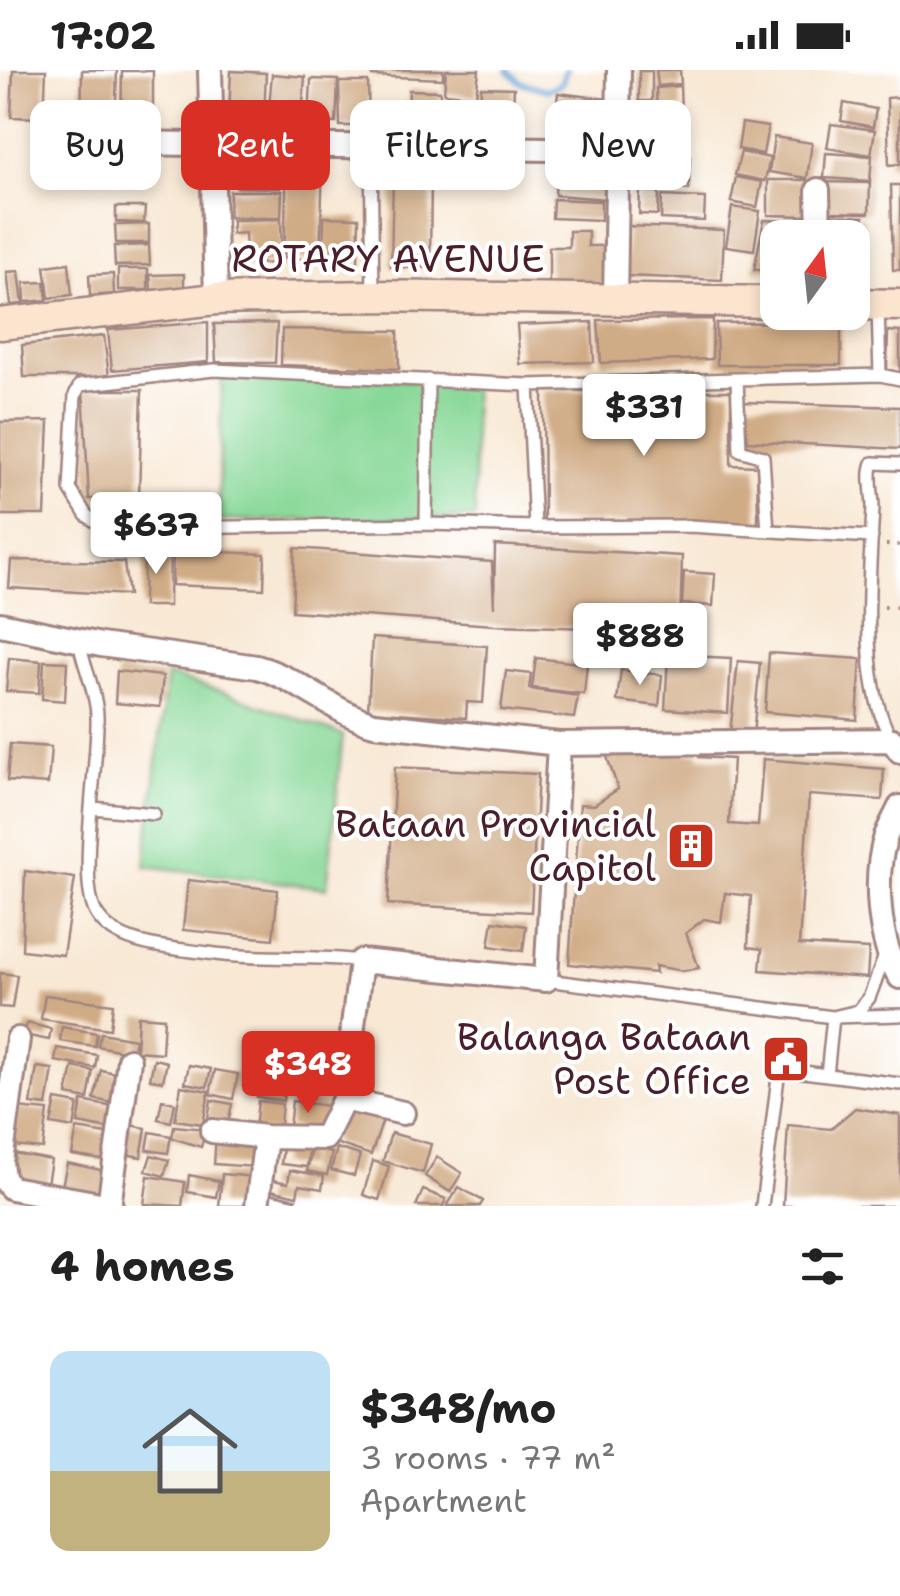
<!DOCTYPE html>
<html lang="en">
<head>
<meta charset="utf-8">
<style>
	body { margin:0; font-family:"Shantell Sans",sans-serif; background:#f6f6f6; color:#222; height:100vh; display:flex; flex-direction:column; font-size:38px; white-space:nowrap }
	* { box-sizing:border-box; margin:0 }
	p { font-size:32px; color:#767676 }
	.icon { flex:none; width:55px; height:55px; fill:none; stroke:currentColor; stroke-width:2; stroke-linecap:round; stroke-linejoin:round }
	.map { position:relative; height:1136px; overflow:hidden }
	.sheet { display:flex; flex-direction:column; background:#fff; flex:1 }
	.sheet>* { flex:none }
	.hud { position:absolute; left:30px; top:30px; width:840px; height:90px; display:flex; gap:20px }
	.needle { width:65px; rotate:15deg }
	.controls { position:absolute; left:760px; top:150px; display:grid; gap:20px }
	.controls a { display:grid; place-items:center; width:110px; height:110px; border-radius:20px; background:#fff; box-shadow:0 5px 15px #0003; font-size:50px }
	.price { position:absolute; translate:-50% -85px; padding:0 22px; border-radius:10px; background:#fff; color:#222; font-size:32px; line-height:65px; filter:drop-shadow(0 2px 5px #0008) }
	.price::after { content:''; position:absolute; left:50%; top:60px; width:30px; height:22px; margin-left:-15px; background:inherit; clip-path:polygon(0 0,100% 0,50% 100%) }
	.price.active { background:#d93025; color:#fff }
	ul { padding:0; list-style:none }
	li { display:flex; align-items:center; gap:30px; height:250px; padding:0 50px }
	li+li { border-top:2px solid #e0e0e0 }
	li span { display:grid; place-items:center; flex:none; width:280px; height:200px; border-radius:20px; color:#555 }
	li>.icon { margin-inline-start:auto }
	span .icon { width:120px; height:120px; fill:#fffc; stroke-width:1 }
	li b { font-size:42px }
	h2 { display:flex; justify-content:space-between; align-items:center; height:120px; padding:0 50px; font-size:42px }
	.chip { padding:0 35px; border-radius:20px; background:#fff; box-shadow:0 5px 15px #0003; font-size:35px; line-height:90px }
	.chip.active { background:#d93025; color:#fff }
	.status { display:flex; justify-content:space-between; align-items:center; height:70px; padding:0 50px; background:#fff; direction:ltr }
	.status svg { height:28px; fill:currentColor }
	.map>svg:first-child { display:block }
</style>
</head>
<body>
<div class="status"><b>17:02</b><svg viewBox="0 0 49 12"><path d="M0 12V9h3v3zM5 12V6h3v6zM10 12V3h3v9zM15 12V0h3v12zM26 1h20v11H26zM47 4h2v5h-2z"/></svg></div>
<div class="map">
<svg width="900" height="1136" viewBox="0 0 900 1136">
	<rect width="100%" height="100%" fill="#fff"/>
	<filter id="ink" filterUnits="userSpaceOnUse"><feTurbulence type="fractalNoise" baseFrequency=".01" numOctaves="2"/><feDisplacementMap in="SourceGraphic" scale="20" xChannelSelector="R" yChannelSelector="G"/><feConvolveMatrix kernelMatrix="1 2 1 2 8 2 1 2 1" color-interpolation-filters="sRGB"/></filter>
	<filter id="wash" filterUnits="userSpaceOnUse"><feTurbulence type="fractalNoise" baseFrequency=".0048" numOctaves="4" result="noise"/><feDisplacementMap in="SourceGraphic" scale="40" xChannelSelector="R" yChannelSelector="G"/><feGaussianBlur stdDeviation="2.25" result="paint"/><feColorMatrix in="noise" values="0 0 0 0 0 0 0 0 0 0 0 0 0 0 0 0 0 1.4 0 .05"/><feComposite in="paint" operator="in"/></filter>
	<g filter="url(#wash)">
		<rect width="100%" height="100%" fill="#f8e8d4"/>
		<path fill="#88d898" stroke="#697c62" stroke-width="2.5" d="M222,303L473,313L475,448L218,451Z
			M167,605L223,622L343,665L327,818L145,796Z"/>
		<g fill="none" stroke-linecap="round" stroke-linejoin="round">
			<path stroke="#62a1d4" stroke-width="6" d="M508,0L520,12L547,20L561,14L566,0"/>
		</g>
		<g id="blocks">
			<path fill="#d0ac86" d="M13,0H46L44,48L11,47Z
				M82,0H117L115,61L81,60Z
				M373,0H443V9L372,6Z
				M446,0H479L476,26L444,23Z
				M656,0H680L681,14L658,16Z
				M122,1H153V60H121Z
				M231,1L266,3L263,68L228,66Z
				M639,1H652V31H639Z
				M272,4L305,7L301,60L267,57Z
				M311,9L338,10L336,53L309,52Z
				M339,12H368L369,56H340Z
				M680,16L681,39L657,41L656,18Z
				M481,17L514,18L512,59L479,57Z
				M409,20L440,21L439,70H407Z
				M558,23L608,29L604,63L554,57Z
				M900,27V94L889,95L887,28Z
				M453,30L477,31V47L453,46Z
				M844,33L876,39L873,57L841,51Z
				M644,43L674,45L671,81L642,79Z
				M742,53L768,57L763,84L738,79Z
				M831,54L875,60L871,85L827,78Z
				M590,64L614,66L612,88L588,86Z
				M774,67L812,73L807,108L769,102Z
				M741,82L770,88L765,111L735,105Z
				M826,83L872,86L870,111L824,108Z
				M634,85L690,87L689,120L632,117Z
				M287,89L323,90L320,190L284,188Z
				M237,90L280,91V118L237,117Z
				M557,90L608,94L606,129L555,125Z
				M393,104L431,105L430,198L391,197Z
				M736,107L762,112L757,137L731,132Z
				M768,110H807L808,146L768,145Z
				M827,112L870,113L869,143L826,142Z
				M891,115H900V200H893Z
				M230,121H282L281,147H229Z
				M640,121L659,122L658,145L639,144Z
				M662,126L705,128L704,151L661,149Z
				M553,129L601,131V150L552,148Z
				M116,137H145L144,153L116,152Z
				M732,137L760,141L754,180L726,176Z
				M824,145L864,147L861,193L852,192V168H823Z
				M324,147L359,148L358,193L323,192Z
				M281,149L282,193L246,194L245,163L232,164V150Z
				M764,150L811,151L810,168H778V200H754Z
				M149,154V173H116L115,155Z
				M627,156L724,160L722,210L625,206Z
				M569,161H588V176H605V214L549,215V177H569Z
				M149,175L150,195L115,196L114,176Z
				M69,193L72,225L49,228L45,196Z
				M118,199H148V220H118Z
				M19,201L23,234L11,235L7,202Z
				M113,204L114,224L90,226L89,205Z
				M184,204V219L151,220L150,205Z
				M45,212L47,230L25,232L24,213Z
				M713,249L712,289L601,293L598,250Z
				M208,252V292L112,300L108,260Z
				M592,252L594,292L520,294L517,255Z
				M841,252V295H717L716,253Z
				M277,253L275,293L216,292L214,254Z
				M282,259L398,261L399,299L281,295Z
				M888,261L900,262V303L887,299Z
				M104,266L109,307H24L22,275Z
				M83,320H142L139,428L89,429Z
				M543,321H731V395L757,396L758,453L544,452Z
				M742,332L900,337V379L748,371Z
				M49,351L45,445H0V352Z
				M495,475L682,486L680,561L494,555L292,541L295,478L492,492L494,537Z
				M144,477H170L169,536H143Z
				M173,480L265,484L264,519L172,515Z
				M11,490L124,492L128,525L9,518Z
				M684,502L715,504L713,536L682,534Z
				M372,568L487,576L483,633L467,632L466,648L368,641Z
				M769,583L861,589L857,650L765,642Z
				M668,585L731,588L728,643L665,639Z
				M9,588L41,591L39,623L6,621Z
				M536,588L587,594L584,624L532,618Z
				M44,591L67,592L65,631L42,629Z
				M738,591L760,593L753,665L730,663Z
				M621,600L662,605L659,636L617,631Z
				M117,601L163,606L160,637L115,633Z
				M506,601L531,604L529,619L578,626L574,648L501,640Z
				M10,674L51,677L48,714L7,711Z
				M605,681L698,683L699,687L733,689L729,754L758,756L763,689L884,699L882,730L809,725L799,875L869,879L867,908L760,900L762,879L748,877L751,826L725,823L721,852L704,849L686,863L699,898L683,901L655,896L656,903L569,894L580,734L594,735L618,719Z
				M395,697L538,704L531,842L388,834Z
				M25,801L75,808L63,885L22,880Z
				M188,810L278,820L273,869L183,860Z
				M493,851L526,856L523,881L489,876Z
				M0,903L17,905L12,938L0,937Z
				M45,925L113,934L110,959L41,949Z
				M138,946L164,948L162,983L136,981Z
				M27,953L51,959L49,970L24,965Z
				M62,957L97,963L95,976L60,971Z
				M101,963L135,969L132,983L98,976Z
				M57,978L97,985L95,998L55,991Z
				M154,989L167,992L163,1011L150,1009Z
				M189,995L211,999L207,1017L185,1013Z
				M37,997L53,999L47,1036L31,1034Z
				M73,997L93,1001L88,1029L67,1025Z
				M101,1000L124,1005L117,1034L94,1029Z
				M215,1000L238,1004L233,1029L210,1024Z
				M260,1014L284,1017L283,1031L257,1027Z
				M181,1016L209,1021L203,1054L175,1050Z
				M56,1030L78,1034L74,1058L51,1054Z
				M162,1030L175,1033L171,1052L158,1049Z
				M211,1030L232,1034L228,1053L208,1048Z
				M82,1031L114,1037L110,1059L78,1053Z
				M258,1031L282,1034L279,1063L255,1060Z
				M292,1031L328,1036L324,1061L289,1057Z
				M345,1034L384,1047L371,1085L332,1072Z
				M17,1038L48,1041L43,1079L13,1076Z
				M855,1038L900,1045V1136H783L788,1055L831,1059Z
				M125,1054L146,1058L141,1087L119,1083Z
				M174,1056L206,1059L201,1077L172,1068Z
				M77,1059L113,1065L108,1091L72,1085Z
				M150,1062L171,1066L168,1083L147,1080Z
				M391,1063L431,1074L423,1103L383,1091Z
				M216,1065L258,1068L256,1097L214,1094Z
				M284,1070L310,1072L307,1097L281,1094Z
				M337,1078L360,1085L354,1106L331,1100Z
				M312,1079L332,1083L327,1105L307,1101Z
				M13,1083L51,1090L46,1120L7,1113Z
				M151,1085L169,1090L164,1106L146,1101Z
				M437,1087L462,1103L450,1122L425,1106Z
				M373,1091L389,1096L379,1130L363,1125Z
				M67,1093L110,1102L104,1130L61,1121Z
				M290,1100L324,1106L322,1119L299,1115L297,1126L266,1119L268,1109L288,1113Z
				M222,1104L255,1107L253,1136H219Z
				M189,1105L219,1111L216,1127L187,1122Z
				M148,1106L185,1112L182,1136L144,1134Z
				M459,1117L483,1131L480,1136H447Z
				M423,1120L446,1129L443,1136H416Z
				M265,1122L296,1129L295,1136H262Z"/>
		</g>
	</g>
	<g filter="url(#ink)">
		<use href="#blocks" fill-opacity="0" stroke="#a18480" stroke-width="2.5"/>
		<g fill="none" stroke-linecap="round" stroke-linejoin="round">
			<g stroke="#a18480" stroke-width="16">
				<path id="lane" d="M371,78L373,226
					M880,305L900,309
					M737,309L880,305L878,237
					M528,315L214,300L80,315L75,325L70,419L86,445L106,459L426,454L535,457
					M426,454L428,310
					M768,461L763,387L740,380L737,309L528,315L535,457L689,456L872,467
					M79,571C83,596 96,620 97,645C99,690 77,810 96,843C115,877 174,878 208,883C259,891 310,884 361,891
					M892,670C858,612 870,505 873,438C873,424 868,405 873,393L900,394
					M93,738L154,744
					M546,910L833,947L900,945
					M827,1005L833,947L858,941L869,928L886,883
					M762,1136L779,999L900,1014"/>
			</g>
			<g stroke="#a18480" stroke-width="28">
				<path id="street" d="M210,0L216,229
					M53,72L550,79
					M818,120L819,168
					M615,230L619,0
					M0,554L101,575L257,597C300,609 332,642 374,654L559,674L892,670L900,681
					M900,737C896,746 890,756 886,766C873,806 878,872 900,907
					M18,969L1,1092L3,1108L11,1118L111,1136
					M344,1029L403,1043
					M212,1061L266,1067
					M109,1136L129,990
					M257,1136L266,1067L325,1068L344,1029L361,891L546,910L559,674"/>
			</g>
			<g stroke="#a18480" stroke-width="35">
				<path id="secondary" d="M852,234L900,235
					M0,254L216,229L373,226L778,232"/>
			</g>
			<path stroke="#a18480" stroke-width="4" stroke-dasharray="2.5 8" stroke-linecap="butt" d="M886,475H900
				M884,537H900"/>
			<use href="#lane" stroke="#fff" stroke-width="11"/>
			<use href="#street" stroke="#fff" stroke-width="22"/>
			<use href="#secondary" stroke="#fce5cf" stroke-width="30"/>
		</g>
	</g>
	<defs>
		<g id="building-square" transform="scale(2.5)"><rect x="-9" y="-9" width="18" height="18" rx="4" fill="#c8321e" stroke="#fff"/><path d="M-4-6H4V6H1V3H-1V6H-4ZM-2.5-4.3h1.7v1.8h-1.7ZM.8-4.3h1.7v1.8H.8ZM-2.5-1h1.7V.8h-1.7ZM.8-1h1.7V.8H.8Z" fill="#fff"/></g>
		<g id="civic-square" transform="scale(2.5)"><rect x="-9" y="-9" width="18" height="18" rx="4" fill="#c8321e" stroke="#fff"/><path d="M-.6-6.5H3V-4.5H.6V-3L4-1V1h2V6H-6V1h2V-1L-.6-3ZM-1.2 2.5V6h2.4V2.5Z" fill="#fff"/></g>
	</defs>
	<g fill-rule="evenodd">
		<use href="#building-square" x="691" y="776"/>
		<use href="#civic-square" x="786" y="989"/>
	</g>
	<g text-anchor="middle" stroke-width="8" stroke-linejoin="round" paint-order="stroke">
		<g font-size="38" fill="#4a1f2b" stroke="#fff">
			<text x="388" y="202">ROTARY AVENUE</text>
		</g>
		<g font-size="38" fill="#4a1f2b" stroke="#fff" text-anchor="end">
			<text x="656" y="767">Bataan Provincial<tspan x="656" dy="44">Capitol</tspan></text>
			<text x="751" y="980">Balanga Bataan<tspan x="751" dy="44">Post Office</tspan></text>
		</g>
	</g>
</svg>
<div class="controls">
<a><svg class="needle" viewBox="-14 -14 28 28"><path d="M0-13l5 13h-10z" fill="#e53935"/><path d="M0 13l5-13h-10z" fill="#767676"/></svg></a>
</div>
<b class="price" style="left:644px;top:389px">$331</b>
<b class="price" style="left:156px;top:507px">$637</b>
<b class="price" style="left:640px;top:618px">$888</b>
<b class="price active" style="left:308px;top:1046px">$348</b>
<div class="hud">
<a class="chip">Buy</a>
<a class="chip active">Rent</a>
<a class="chip">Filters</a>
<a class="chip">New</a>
</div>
</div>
<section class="sheet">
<h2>4 homes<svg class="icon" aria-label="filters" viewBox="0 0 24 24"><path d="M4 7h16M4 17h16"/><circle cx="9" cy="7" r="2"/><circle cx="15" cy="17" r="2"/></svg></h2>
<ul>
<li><span style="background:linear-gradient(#bfe0f5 60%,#c2b280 0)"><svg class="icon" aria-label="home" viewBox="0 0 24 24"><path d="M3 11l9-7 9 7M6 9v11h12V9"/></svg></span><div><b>$348/mo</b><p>3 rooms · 77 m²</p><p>Apartment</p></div></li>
</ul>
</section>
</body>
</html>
